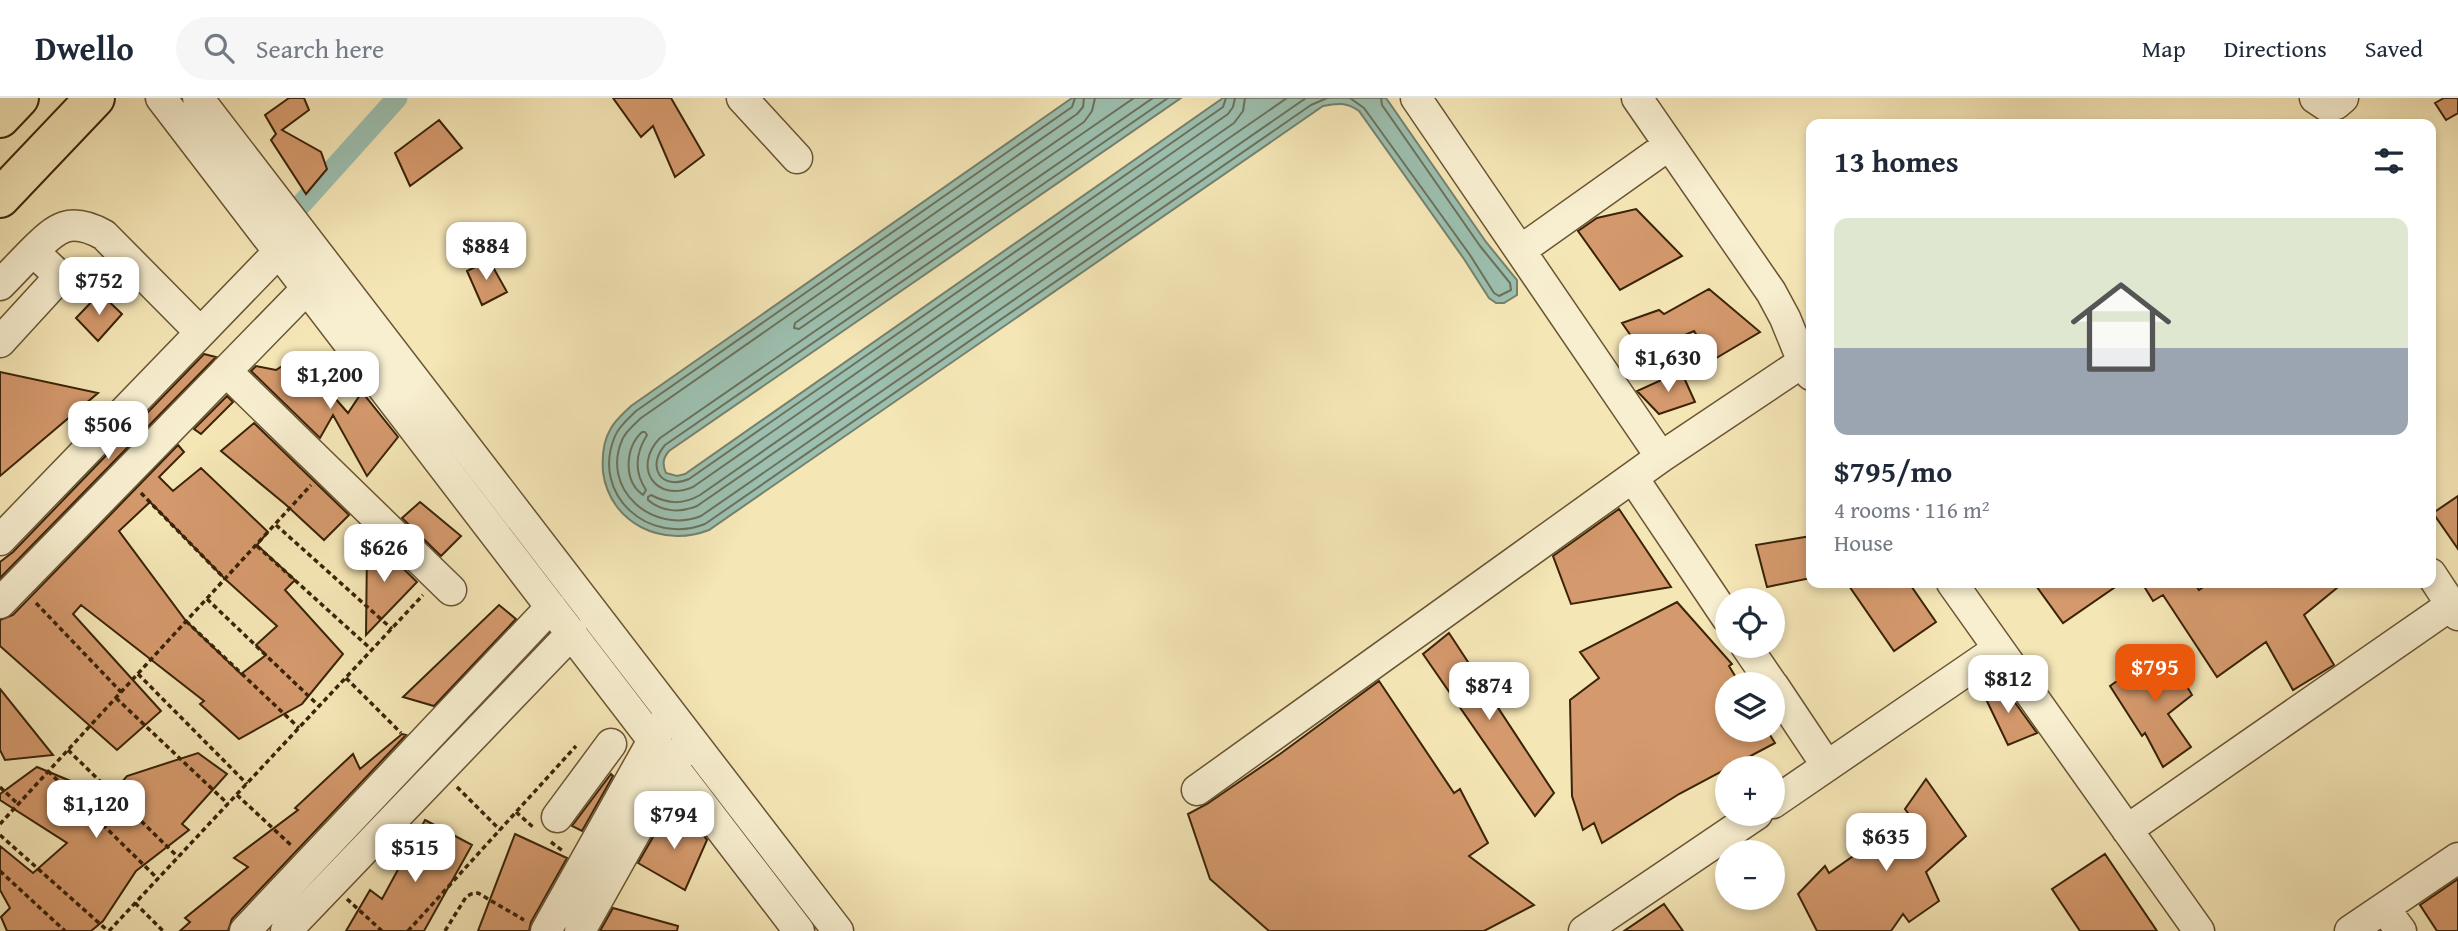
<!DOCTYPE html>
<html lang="en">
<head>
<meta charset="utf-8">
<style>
	body { margin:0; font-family:"Gentium Book Plus",serif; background:#f6f6f7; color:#1f2937; height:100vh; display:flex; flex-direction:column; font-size:26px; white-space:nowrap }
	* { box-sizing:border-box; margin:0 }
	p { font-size:23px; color:#747a83 }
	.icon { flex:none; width:38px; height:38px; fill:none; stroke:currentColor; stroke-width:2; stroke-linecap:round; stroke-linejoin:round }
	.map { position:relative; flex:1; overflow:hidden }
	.drawer { position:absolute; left:1806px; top:21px; width:630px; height:469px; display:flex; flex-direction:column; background:#fff; border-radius:14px; box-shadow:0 4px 10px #0003 }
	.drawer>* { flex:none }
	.tools { position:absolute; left:1715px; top:490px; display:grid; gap:14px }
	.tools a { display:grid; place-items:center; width:70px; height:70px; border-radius:50%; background:#fff; box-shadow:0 4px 10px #0003; font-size:35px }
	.price { position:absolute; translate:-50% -60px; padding:0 16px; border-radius:14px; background:#fff; color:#222; font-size:23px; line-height:46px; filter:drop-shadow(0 2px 4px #0008) }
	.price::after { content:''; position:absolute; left:50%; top:42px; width:21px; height:16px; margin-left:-10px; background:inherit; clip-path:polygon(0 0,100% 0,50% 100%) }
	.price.on { background:#ea580c; color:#fff }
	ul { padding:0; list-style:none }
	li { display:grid; align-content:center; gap:14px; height:371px; padding:0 28px }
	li+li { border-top:2px solid #e0e1e3 }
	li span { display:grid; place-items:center; height:217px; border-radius:14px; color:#555 }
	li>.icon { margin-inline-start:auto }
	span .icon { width:126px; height:126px; fill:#fffc; stroke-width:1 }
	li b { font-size:30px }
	h2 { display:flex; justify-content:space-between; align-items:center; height:84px; padding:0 28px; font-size:30px }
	header { display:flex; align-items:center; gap:42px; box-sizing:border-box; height:98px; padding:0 35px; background:#fff; border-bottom:2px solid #e0e1e3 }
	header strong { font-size:33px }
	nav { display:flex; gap:38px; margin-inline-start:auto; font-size:24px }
	.search { width:490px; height:63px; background:#f6f6f7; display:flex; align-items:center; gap:18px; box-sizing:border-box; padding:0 24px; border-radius:38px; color:#747a83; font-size:26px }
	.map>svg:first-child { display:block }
</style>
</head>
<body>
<header>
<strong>Dwello</strong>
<div class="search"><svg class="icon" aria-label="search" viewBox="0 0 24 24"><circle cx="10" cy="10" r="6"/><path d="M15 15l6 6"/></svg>Search here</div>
<nav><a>Map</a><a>Directions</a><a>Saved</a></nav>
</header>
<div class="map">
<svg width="2458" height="833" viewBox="0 0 2458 833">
	<rect width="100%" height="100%" fill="#f5e6b6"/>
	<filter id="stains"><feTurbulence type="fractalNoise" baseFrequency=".00286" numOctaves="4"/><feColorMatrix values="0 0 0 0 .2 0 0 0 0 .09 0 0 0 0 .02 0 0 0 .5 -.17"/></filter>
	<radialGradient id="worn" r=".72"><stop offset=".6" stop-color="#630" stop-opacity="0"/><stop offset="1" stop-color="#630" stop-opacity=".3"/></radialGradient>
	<path fill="#9cbfaf" stroke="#75816c" stroke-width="2" d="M1072,0H1181L669,353C663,360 662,366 666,375L677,378L685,376L1223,0H1386L1486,144L1517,182V197L1504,205H1496L1489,200L1464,161L1359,13C1347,4 1337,5 1323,8L709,432C663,450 610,426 603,374C602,360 603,344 610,332C615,322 624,315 631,308Z"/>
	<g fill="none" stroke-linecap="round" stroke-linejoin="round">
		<path stroke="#6b715b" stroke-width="2" d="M1075,0L1072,9L636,313C628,321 619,328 615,338C590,397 649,448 705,426L1311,7L1327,0
			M1084,0L1083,9L1077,16L641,320C635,326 627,332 623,340C599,391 653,437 701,418L1306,0
			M1095,0L1092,13L1084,24L795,225L794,230L799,231L1134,0
			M1153,0L660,340C632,369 655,405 693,389L1228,16L1233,9L1235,0
			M1168,0L665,347C646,369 661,393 689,381L1223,9L1226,0
			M1245,0L1243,13L1234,25L700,397C683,407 668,406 651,397L648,399V402C662,414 680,415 697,408L1287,0
			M1350,0L1364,10L1470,157L1494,195L1499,198L1511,192L1510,185L1480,148L1382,7L1381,0
			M642,334H645L647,337C635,356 634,374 646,392L643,397C623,383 625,350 642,334Z"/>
		<path stroke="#9cbfaf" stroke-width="21" d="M280,130L397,0
			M48,441L134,318"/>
	</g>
	<path fill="#d4996c" stroke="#3a2307" stroke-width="2" fill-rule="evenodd" d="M289,0H304L309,12L282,32L321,54L327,71L306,96L271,42L276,36L265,17Z
		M613,0H671L704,57L675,79L653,28L641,39Z
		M2444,0H2458V15L2446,22L2435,5Z
		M439,22L462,50L410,88L395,55Z
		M1636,111L1682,158L1620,192L1578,133L1597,120Z
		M489,162L507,194L482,207L467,173Z
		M1709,191L1760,234L1713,262L1694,233L1643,255L1622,225L1659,212L1664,216Z
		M100,195L122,216L98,243L76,220Z
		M204,256L216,259L0,480V464L13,454Z
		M298,258L348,315L362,294L398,339L367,378L333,317L320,340L251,273L256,268L276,272Z
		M1681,273L1695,304L1659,316L1637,293Z
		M0,274L98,295L0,378Z
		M227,298L233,304L201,336L194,331Z
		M254,325L349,417L324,442L285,406L221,353Z
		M178,347L184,354L159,379L173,393L201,370L268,434L257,447L295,482L285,492L343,556L302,606L239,641L200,606L204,603L81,507L73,516L161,613L117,652L0,548V522L13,517ZM150,404L225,481L277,528L256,547L266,557L241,576L186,523L119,433Z
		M2458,398V451L2433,415Z
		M420,404L461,438L441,458L402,420Z
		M1619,411L1671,489L1571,506L1553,458Z
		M1811,438V480L1767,489L1756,447Z
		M375,443L417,484L366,537L367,450Z
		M1847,485H1909L1936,524L1894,553Z
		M2034,485H2121L2063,525Z
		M2142,485H2194L2199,492L2209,485H2343L2304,517L2334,567L2293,592L2266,544L2217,579L2163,497L2153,503Z
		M1677,504L1732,566L1729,568L1740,586H1727V632H1767L1775,645L1679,696L1602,745L1594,725L1583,732L1572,698L1570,602L1599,580L1580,554Z
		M499,507L516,521L434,608L403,599Z
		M1449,535L1554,695L1535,718L1423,556Z
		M2164,550L2192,597L2168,616L2191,649L2163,669L2145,635L2142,638L2110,588Z
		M1998,581L2037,635L2008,647L1985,599Z
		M1379,583L1454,695L1460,691L1488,745L1469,758L1534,807L1484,833H1269L1210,781L1188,716L1207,706L1280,656Z
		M0,591L53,657L5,662L0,652Z
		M402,636L406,637L232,821L228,833H180L190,824L185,820L248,769L234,760L298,712L295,710L353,656L360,671Z
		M198,655L227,676L182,726L189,732L136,773L103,823L91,833H7L1,819L10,810L0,792V748L33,775L67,745L0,702V696L37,669L109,699L127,678Z
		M611,676L613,678L582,733L572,728Z
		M1926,681L1966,738L1926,774L1939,803L1909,824L1903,816L1891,833H1817L1798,796L1825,768L1829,775L1910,718L1905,711Z
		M668,713L701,734L707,742L685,792L638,765Z
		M425,722L472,747L424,833H346L370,792L382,801Z
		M515,736L567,760L531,824L529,833H478Z
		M2105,756L2157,833H2080L2052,791Z
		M2458,781V833H2437L2420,807Z
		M1664,806L1683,833H1624Z
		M613,810L678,828L677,833H600Z"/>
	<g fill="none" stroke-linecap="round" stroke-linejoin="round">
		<g stroke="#695433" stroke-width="33">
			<path id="minor" d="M161,0L799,833
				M198,0L838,833
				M742,0L797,60
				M1416,0L1661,359
				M1637,0L1771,194L1785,220L1803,264L1811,277
				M2315,0L2327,8L2336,6L2343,0
				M1521,152L1669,47
				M0,187C11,176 21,165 32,154C57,129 70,118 104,137L200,234
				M0,244L55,184L53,172L33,153
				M226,273L451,492
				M1633,380L1727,520
				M0,442L292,140
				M2431,476L2458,517
				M1952,485L2199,833
				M0,505L320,177
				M1746,548L1772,586
				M1773,587L1827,668
				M1197,692L1661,359L1803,264
				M1773,705L1998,551
				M557,719L611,646
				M2127,732L2451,507
				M2384,810L2401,833
				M245,833L551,509
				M286,833L572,535
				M546,833L661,628
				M580,833L681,653
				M1584,833L1757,716
				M2350,833L2458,760"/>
		</g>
		<g stroke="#3a2307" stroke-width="42">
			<path id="highway" d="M0,20L19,0
				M0,100L95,0"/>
		</g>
		<path stroke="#3a2307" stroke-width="3.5" stroke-dasharray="5 3.5" stroke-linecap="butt" d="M141,395L225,481
			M276,427L392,531
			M257,448L372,552
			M207,501L319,608
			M36,505L121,594
			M186,523L299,630
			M138,576L247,686
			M346,580L401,635
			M116,600L228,706
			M68,652L178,759
			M48,673L158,781
			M0,689L18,706
			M457,689L500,732
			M237,697L293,749
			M516,714L534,730
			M0,726L311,387
			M0,737L108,833
			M551,744L564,754
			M0,773L65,833
			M347,801L382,833
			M135,805L163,833
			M109,833L423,497
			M408,833L576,648
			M445,833L466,799L471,796L478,795L524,822"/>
		<use href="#minor" stroke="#f8efd0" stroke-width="30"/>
		<use href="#highway" stroke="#f5e6b6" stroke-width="38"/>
	</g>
	<rect width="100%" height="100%" filter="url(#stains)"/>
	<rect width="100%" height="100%" fill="url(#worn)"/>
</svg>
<div class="tools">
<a><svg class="icon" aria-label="locate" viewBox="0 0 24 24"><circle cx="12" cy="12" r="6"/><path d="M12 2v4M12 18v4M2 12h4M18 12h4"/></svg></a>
<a><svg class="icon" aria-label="layers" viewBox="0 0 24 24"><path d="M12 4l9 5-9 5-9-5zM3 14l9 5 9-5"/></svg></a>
<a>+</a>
<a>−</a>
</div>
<b class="price" style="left:486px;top:184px">$884</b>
<b class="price" style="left:99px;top:219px">$752</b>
<b class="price" style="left:1668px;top:296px">$1,630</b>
<b class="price" style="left:330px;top:313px">$1,200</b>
<b class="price" style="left:108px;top:363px">$506</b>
<b class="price" style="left:384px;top:486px">$626</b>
<b class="price on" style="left:2155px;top:606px">$795</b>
<b class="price" style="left:2008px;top:617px">$812</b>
<b class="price" style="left:1489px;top:624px">$874</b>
<b class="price" style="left:96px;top:742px">$1,120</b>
<b class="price" style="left:674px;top:753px">$794</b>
<b class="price" style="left:1886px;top:775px">$635</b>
<b class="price" style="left:415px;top:786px">$515</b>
<section class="drawer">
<h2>13 homes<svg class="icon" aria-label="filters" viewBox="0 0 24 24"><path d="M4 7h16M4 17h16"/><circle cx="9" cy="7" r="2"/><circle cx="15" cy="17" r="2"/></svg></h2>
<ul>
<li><span style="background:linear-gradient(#dfe7d0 60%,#9aa5b1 0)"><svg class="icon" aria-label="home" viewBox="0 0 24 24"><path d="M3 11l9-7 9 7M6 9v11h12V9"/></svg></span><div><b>$795/mo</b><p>4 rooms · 116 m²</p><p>House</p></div></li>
</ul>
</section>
</div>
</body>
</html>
